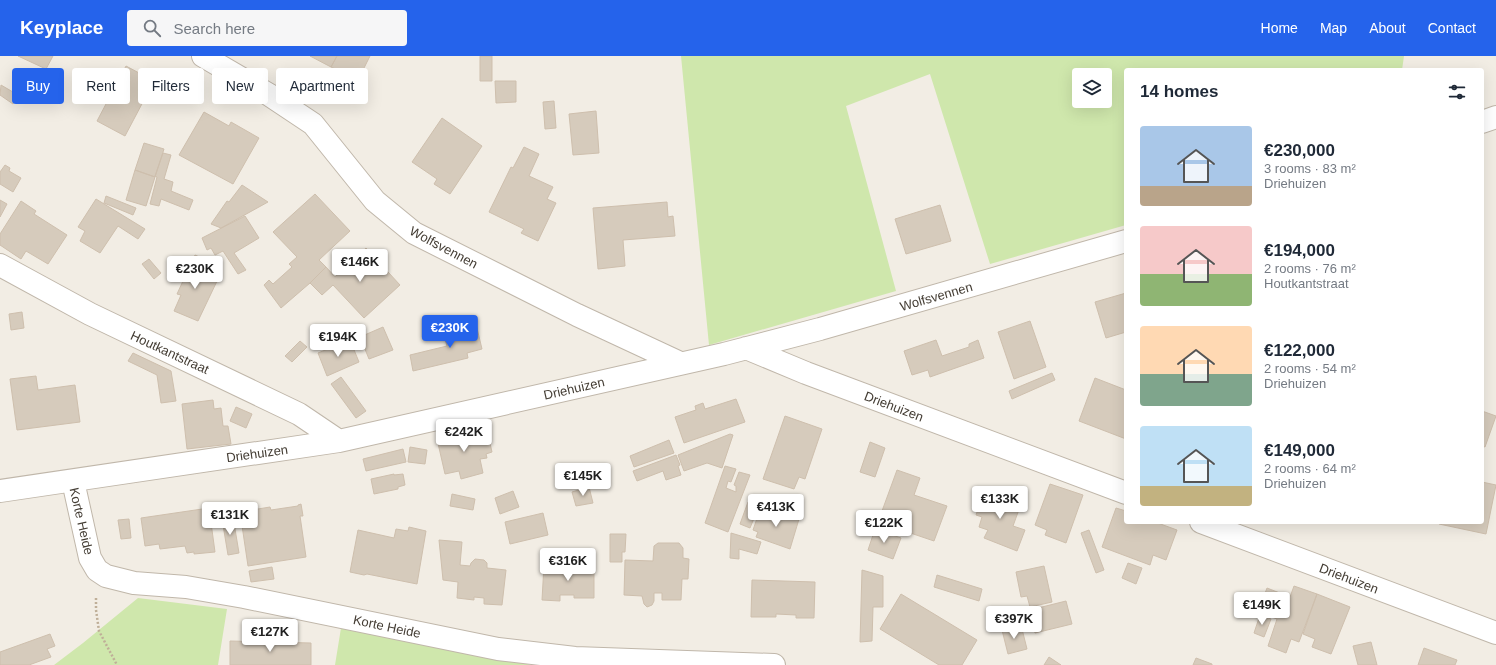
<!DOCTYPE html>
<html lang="en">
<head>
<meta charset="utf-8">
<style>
	body { margin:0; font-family:Helvetica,sans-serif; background:#f6f6f7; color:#1f2937; height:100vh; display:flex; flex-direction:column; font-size:15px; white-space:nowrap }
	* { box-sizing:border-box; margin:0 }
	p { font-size:13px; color:#747a83 }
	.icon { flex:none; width:22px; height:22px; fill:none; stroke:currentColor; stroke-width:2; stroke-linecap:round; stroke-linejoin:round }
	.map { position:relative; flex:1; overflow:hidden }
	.panel { position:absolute; left:1124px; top:12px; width:360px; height:456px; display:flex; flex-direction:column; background:#fff; border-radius:4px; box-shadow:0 4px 16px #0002 }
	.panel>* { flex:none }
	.banner { position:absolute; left:12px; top:12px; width:380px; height:36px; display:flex; gap:8px }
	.buttons { position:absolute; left:1072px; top:12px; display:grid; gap:8px }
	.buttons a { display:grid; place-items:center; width:40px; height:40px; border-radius:4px; background:#fff; box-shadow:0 4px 16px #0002; font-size:20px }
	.price { position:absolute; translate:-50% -34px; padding:0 9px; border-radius:4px; background:#fff; color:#222; font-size:13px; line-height:26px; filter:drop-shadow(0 1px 2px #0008) }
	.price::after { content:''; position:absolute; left:50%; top:24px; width:12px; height:9px; margin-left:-6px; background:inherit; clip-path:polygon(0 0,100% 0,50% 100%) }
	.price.current { background:#2563eb; color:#fff }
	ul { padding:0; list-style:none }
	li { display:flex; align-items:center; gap:12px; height:100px; padding:0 16px }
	li span { display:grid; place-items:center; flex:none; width:112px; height:80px; border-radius:4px; color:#555 }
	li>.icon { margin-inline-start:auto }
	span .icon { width:48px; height:48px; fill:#fffc; stroke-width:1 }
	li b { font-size:17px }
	h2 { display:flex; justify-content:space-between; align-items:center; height:48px; padding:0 16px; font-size:17px }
	.chip { padding:0 14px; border-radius:4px; background:#fff; box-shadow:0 4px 16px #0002; font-size:14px; line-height:36px }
	.chip.current { background:#2563eb; color:#fff }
	header { display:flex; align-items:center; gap:24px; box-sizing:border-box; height:56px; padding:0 20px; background:#2563eb; color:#fff }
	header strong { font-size:19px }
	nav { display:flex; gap:22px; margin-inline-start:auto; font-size:14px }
	.search { width:280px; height:36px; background:#f6f6f7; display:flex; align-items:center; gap:10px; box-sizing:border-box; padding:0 14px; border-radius:4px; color:#747a83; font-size:15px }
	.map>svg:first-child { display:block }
</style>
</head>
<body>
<header>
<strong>Keyplace</strong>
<div class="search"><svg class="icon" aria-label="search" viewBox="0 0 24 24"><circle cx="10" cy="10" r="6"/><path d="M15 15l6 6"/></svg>Search here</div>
<nav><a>Home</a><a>Map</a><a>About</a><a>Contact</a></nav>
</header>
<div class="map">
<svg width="1496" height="609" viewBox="0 0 1496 609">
	<rect width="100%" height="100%" fill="#f2ede4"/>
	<path fill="#cfe7ac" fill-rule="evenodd" d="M681,0H1404L1402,14H1126V169L990,208L930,18L846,50L896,235L709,289ZM1079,19H1105V45H1079Z
		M138,542L227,553L218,609H54L83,587Z
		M341,572L532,609H335Z"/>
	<path fill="#d6cbbc" stroke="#cebfad" d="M18,0H53L46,13Z
		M310,0H337L331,11Z
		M337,0H370L358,24L331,11Z
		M480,0H492V25H480Z
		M126,10L154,25L125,80L97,65Z
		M495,25H516V46L496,47Z
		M1,29L18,39L13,48L0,39Z
		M554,45L556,72L545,73L543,46Z
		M596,55L599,97L573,99L569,58Z
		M204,56L229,70L231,66L259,82L233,128L179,99Z
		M442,62L482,90L450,138L434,128L437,123L412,106Z
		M144,87L164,93L155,121L135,114Z
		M524,91L539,98L529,120L553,131L547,143L556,147L538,185L521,177L524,173L489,156L511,111L513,112Z
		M163,97L171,99L164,123L173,126L171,135L193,144L189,154L161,143L159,150L150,148L157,121L155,120Z
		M5,109L10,112L9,115L21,122L13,136L0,128V116Z
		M135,114L155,121L146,150L126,144Z
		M242,129L268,146L221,172L211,168L227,145L229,146Z
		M315,138L350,175L319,204L326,211L310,227L281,252L264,229L269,224L273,228L292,211L289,208L297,201L273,176Z
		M106,140L136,152L133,159L104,147Z
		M96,143L145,173L138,183L118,170L100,197L80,185L85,175L78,171Z
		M0,144L7,148L0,161Z
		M21,145L36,155L34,158L67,179L48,208L26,195L21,203L0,189V178Z
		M667,146L668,161L673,160L675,180L623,184L625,210L598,213L593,152Z
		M940,149L951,185L906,198L895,163Z
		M245,160L259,182L234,197L246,214L238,218L223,195L215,199L211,192L207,194L202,182Z
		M366,192L400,229L364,262L333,229L322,239L310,227L326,211L335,221Z
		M195,199L208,205L203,217L218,223L198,265L174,255L181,239L177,238Z
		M149,203L161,217L154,223L142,208Z
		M1126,237V276L1106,282L1095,246Z
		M22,256L24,272L11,274L9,258Z
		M1030,265L1046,311L1014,323L998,276Z
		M476,268L482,293L467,297L468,302L413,315L410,299L447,290L443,276Z
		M383,271L393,294L369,303L360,281Z
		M350,284L359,306L327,320L318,297Z
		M936,284L942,300L969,291V288L978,284L984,302L930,321L928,314L912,319L904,295Z
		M300,285L307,291L292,306L285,300Z
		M133,297L171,315L176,345L161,347L157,319L128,305Z
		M1052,317L1055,324L1012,343L1009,335Z
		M36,320L38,334L75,329L80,366L17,374L10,323Z
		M341,321L366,355L356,362L331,328Z
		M1095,322L1126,334V383L1079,365Z
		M736,343L745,366L684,387L675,361L696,354L695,350L703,347L705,353Z
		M213,344L214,353L221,352L223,370H228L231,388L187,393L182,348Z
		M236,351L252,358L246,372L230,365Z
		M1482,355L1496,360L1485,391L1482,390Z
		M785,360L822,373L805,423L799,421L794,433L763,423Z
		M479,373L483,384L489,383L492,396L486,398L487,402L480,403L483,417L461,423L459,415L445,418L437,383Z
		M730,378L733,379L722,412L707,407L684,415L678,399Z
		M669,384L674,397L634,411L630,400Z
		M870,386L885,392L875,421L860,416Z
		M410,391L427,394L425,408L408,406Z
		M403,393L406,406L366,415L363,403Z
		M676,399L680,409L678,410L681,419L666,424L663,415L637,425L633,415Z
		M725,410L736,413L731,426L728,425L726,432L736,436V430L734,429L739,416L750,419L728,476L705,467Z
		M897,414L920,422L914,439L947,450L934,485L878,466Z
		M394,418V419L403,418L405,429L398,431V433L374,438L371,423Z
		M1482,426L1496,429L1486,478L1439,468L1440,466H1482Z
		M1050,428L1083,439L1066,487L1045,479L1047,474L1035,469Z
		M589,431L593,447L576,450L572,436Z
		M985,434L1021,448L1013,470L1025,474L1017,495L984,482L988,474L979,471L982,461L976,459Z
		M513,435L519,451L500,458L495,442Z
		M452,438L475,443L473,454L450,450Z
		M748,446L759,450L750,472L740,468Z
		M301,448L303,460H300L306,501L248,510L240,456L270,451L271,454L298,450V449Z
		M761,451L799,463L790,493L756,481L758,476L753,474Z
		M209,452L215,496L194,498V496L187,497L185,490L160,493L159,488L145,490L141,462Z
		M1116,452L1126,455V466H1155L1177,474L1166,504L1153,499L1150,509L1102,491Z
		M543,457L548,479L510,488L505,466Z
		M233,461L239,497L228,499L222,463Z
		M129,463L131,482L121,483L118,464Z
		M409,471L426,475L417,528L367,518L364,519L350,516L358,474L394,482L396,473L408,475Z
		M875,473L901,482L893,503L868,494Z
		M1089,474L1104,514L1096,517L1081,477Z
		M731,477L761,486L757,498L739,493V503L730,502Z
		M610,478H626L625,496H622V506H610Z
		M439,484L462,486L460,509L470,510L471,507L475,503L484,504L487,507V512L506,514L502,549L484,548V542L474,541V544L457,542L458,526L443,524Z
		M658,487H679L683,492V502L689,503L688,523H682L681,544H662V537H654V545L652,549L647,551L644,548L642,540L624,539L625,504L653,505L654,490Z
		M1128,507L1142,512L1136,528L1122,522Z
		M544,509L594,511V542H574V539H560V545L542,544Z
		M1044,510L1052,546L1030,551L1027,540L1021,541L1016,516Z
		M272,511L274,523L251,526L249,515Z
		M862,514L883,520V551H873L872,585L860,586Z
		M937,519L982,533L979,545L934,531Z
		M752,524L815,526L814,562H796V559L776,558V561H751Z
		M1294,530L1317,538L1299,586L1291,583L1286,597L1268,590L1277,563L1258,556L1267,532L1290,541Z
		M901,538L977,584L962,609H939L880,573Z
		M1317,538L1350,551L1331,598L1312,591L1315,583L1303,578Z
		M1066,545L1072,568L1035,577L1030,554Z
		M1260,559L1271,563L1264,581L1254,577Z
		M1021,569L1027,593L1008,598L1002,574Z
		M50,578L55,590L47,593L51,601L29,609H0V596Z
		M230,585L311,587V609H230Z
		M1371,586L1377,609H1358L1353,590Z
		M1424,592L1457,604L1455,609H1418Z
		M1049,601L1061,609H1044Z
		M1196,602L1212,608V609H1193Z"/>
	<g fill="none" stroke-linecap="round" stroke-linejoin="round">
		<g stroke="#c0b7aa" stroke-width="24">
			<path id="street" d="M203,0L268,38L313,68L375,145L414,177L577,259L680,307
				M1482,66L1496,61
				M0,209L90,258L299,358L339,385
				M746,292L806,317L1126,437
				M73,425L90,502L97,514L106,520L134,527L186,531L244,541L498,593L575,602L774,609
				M0,435L339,385L724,298L820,273L1126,185
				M1201,466L1496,577"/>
		</g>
		<path stroke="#bfaf98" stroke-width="2.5" stroke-dasharray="2 2" stroke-linecap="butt" d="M96,542V554L99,575L117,609"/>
		<use href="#street" stroke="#fff" stroke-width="22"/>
	</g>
	<g text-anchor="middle" stroke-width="3.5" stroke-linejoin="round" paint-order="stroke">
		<g font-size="13" fill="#443d34" stroke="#fff">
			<text transform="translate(444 191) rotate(28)" y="5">Wolfsvennen</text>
			<text transform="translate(936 240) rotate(-16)" y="5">Wolfsvennen</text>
			<text transform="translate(170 296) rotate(25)" y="5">Houtkantstraat</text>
			<text transform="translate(574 332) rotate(-13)" y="5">Driehuizen</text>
			<text transform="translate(894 350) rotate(21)" y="5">Driehuizen</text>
			<text transform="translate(257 397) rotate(-8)" y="5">Driehuizen</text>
			<text transform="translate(82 465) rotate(77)" y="5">Korte Heide</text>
			<text transform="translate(1349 522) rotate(21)" y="5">Driehuizen</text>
			<text transform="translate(387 570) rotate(12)" y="5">Korte Heide</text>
		</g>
	</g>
</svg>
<div class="buttons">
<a><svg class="icon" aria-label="layers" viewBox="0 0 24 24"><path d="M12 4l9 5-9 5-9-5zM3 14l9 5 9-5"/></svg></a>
</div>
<b class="price" style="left:360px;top:227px">€146K</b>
<b class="price" style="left:195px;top:234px">€230K</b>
<b class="price current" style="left:450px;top:293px">€230K</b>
<b class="price" style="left:338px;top:302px">€194K</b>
<b class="price" style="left:464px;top:397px">€242K</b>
<b class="price" style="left:583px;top:441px">€145K</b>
<b class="price" style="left:1000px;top:464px">€133K</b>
<b class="price" style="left:776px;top:472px">€413K</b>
<b class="price" style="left:230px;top:480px">€131K</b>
<b class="price" style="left:884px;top:488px">€122K</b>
<b class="price" style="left:568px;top:526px">€316K</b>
<b class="price" style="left:1262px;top:570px">€149K</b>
<b class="price" style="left:1014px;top:584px">€397K</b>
<b class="price" style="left:270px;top:597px">€127K</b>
<div class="banner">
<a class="chip current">Buy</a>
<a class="chip">Rent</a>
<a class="chip">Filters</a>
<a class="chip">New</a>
<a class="chip">Apartment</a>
</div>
<section class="panel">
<h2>14 homes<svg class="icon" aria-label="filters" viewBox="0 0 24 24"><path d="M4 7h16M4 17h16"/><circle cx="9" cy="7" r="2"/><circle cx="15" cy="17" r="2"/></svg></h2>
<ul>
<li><span style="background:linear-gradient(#a9c7e8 75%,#b9a48a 0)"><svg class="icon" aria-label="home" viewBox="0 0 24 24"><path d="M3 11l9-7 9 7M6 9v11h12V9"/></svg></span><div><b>€230,000</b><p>3 rooms · 83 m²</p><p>Driehuizen</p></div></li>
<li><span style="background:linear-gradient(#f6c9c9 60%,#8fb573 0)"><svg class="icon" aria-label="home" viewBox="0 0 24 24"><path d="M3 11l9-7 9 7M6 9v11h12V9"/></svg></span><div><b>€194,000</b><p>2 rooms · 76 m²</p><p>Houtkantstraat</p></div></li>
<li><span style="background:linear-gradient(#ffd9b3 60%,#7fa58c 0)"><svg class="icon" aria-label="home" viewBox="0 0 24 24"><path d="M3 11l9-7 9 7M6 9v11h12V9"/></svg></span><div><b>€122,000</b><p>2 rooms · 54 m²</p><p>Driehuizen</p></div></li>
<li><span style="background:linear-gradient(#bfe0f5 75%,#c2b280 0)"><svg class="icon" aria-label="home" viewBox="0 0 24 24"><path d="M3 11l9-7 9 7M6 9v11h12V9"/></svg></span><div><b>€149,000</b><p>2 rooms · 64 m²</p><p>Driehuizen</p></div></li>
</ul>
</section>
</div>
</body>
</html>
